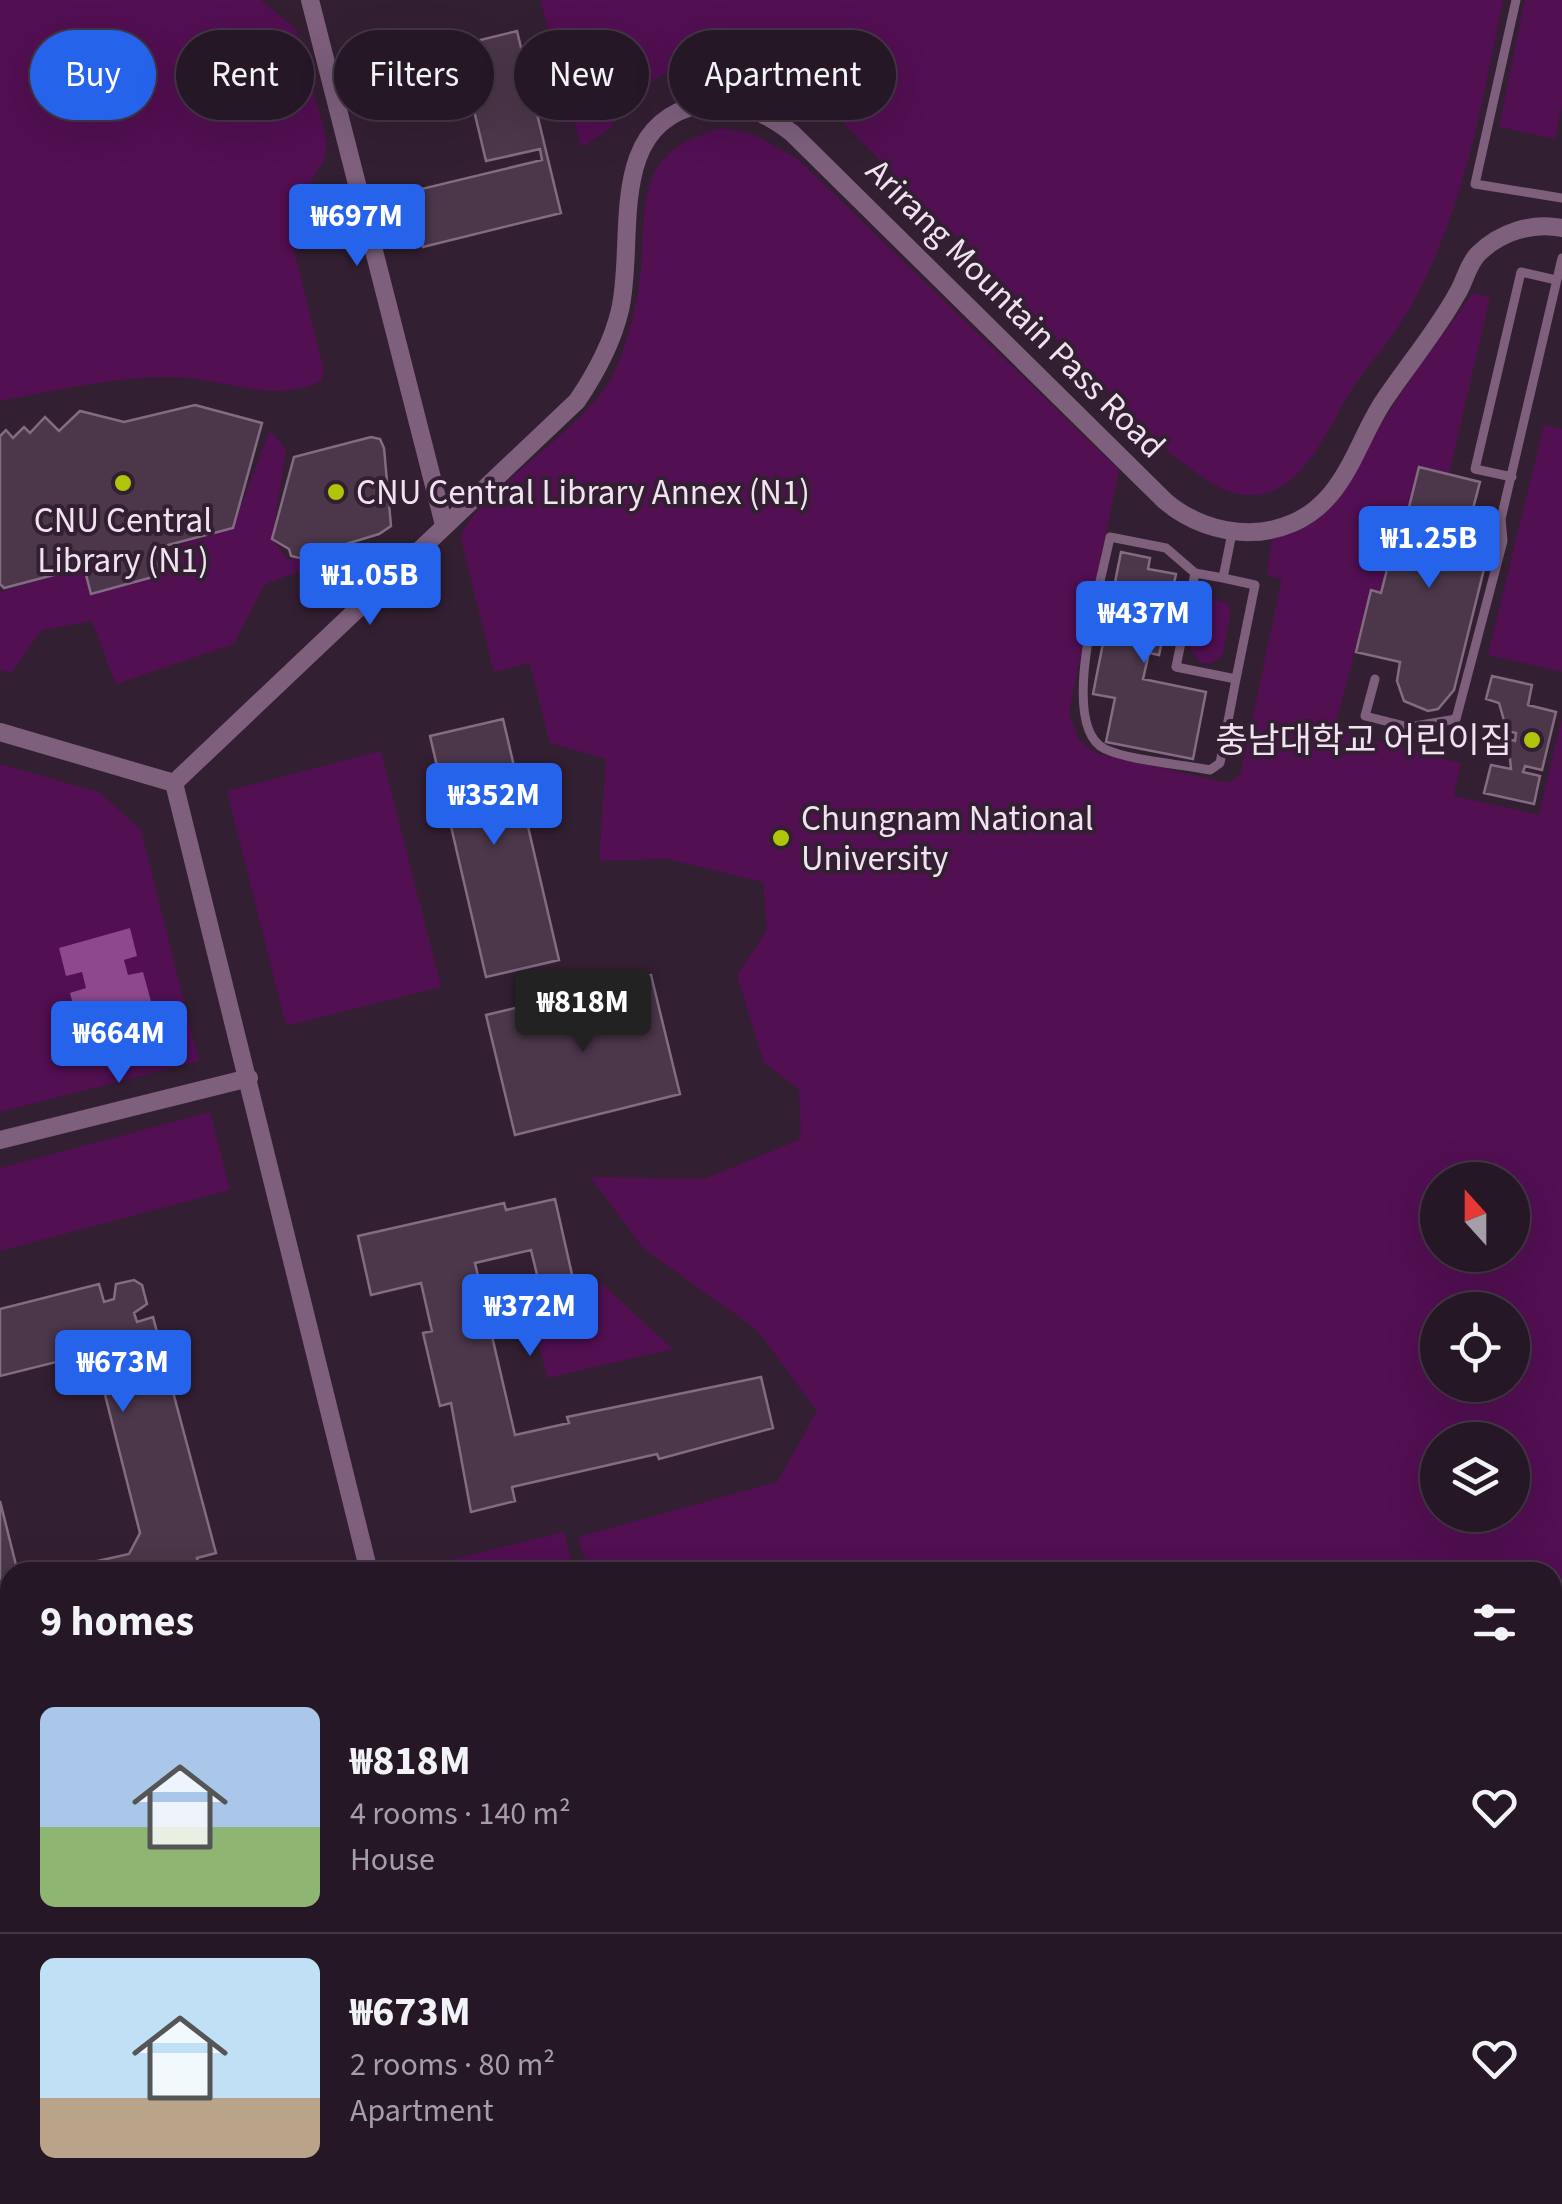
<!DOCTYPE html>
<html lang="en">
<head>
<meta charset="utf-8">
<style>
	body { margin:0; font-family:"Source Sans 3","Noto Sans KR",sans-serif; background:#322432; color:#f1f3f6; height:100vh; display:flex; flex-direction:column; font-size:38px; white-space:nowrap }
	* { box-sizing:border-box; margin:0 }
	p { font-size:32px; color:#a49fa7 }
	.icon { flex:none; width:55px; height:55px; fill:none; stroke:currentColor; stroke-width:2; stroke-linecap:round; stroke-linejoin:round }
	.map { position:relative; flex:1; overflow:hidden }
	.sheet { position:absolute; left:0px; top:1562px; width:1562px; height:642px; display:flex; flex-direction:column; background:#261726; border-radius:30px 30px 0 0; box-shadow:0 10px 40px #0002,0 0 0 2px #423643 }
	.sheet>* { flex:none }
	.guide { position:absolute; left:30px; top:30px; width:1000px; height:90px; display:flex; gap:20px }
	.needle { width:65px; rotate:339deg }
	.fabs { position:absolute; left:1420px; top:1162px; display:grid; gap:20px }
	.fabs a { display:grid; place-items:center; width:110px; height:110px; border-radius:50%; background:#261726; box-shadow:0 10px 40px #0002,0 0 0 2px #423643; font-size:50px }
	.price { position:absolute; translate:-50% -85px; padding:0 22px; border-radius:10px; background:#2563eb; color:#fff; font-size:32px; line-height:65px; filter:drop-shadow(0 2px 5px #0008) }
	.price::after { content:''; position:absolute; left:50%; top:60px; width:30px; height:22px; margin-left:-15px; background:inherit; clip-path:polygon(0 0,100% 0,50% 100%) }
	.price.active { background:#222; color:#fff }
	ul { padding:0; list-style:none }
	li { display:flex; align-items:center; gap:30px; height:250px; padding:0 40px }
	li+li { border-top:2px solid #423643 }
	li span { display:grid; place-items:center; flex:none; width:280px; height:200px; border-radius:15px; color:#555 }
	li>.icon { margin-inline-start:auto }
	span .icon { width:120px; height:120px; fill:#fffc; stroke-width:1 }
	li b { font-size:42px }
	h2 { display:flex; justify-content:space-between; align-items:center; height:120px; padding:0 40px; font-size:42px }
	.tag { padding:0 35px; border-radius:45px; background:#261726; box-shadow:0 10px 40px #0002,0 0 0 2px #423643; font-size:35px; line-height:90px }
	.tag.active { background:#2563eb; color:#fff }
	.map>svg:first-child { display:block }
</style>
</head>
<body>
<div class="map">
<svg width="1562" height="2204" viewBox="0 0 1562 2204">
	<rect width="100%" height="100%" fill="#331f32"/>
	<path fill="#520f52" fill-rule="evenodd" d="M0,0H261L296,29L327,141L324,160L306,191L304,230L291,238L324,371L321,381C272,405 221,377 169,377C113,377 55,391 0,401Z
		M540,0H1503C1481,108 1463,217 1407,313C1390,342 1366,366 1349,394C1326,432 1300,500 1245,495C1217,492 1194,470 1172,455L829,109C771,57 709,39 641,89C629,98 623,114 613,125C605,134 592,140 581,147Z
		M1525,0H1562V104L1555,139L1499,127Z
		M721,128L751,133L798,159L1119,470L1069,712L1078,739L1095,753L1228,783L1240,775L1244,759L1282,579L1267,575L1272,539C1345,516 1352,472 1388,413C1414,372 1445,333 1473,293L1490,297L1449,474L1419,467L1397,555L1391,554L1381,593L1371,591L1337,719L1344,732L1461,763L1454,796L1539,815L1562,717V2204H1307L1305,2195H1552V1572H589L578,1537L777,1482L817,1411L757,1330L644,1249L590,1177L704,1179L801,1139L799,1089L764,1063L737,975L767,930L763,882L667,859L599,861L606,759L550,743L530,663L494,672L461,539C469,496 587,430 614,373C629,340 637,305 641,270C647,196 636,152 721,128ZM1438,1180H1512V1255H1438ZM1438,1310H1512V1385H1438ZM1438,1440H1512V1515H1438Z
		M1544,425L1562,429V672L1488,655Z
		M270,430L286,450L272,539L288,560L339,546L340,555L264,585L234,644L116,684L92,621L42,630L11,673L0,670V592L84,567L91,594L160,576L154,553L233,528Z
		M1212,598L1228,604L1231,612L1222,656L1209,664L1200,662L1191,649L1200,606Z
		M381,751L441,987L286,1026L227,791Z
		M0,764L99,792L141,830L199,1061L0,1112Z
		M210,1112L230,1190L0,1251V1168Z
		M602,1284L673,1349L547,1378L529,1300Z
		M564,1532L574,1572H409V1570Z
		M0,2017L10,2020V2195H163L167,2204H0Z"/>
	<path fill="#8e498c" d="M130,928L137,956L124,960L128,975L143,972L158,1027L84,1046L70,993L86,988L82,972L66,976L59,948Z"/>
	<path fill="#4b364a" stroke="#836b82" stroke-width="2.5" d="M517,31L561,213L423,247L411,197L417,190L542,160L540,149L486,161L472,102L455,106L449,80L431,84L423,54Z
		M195,405L262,423L233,528L153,549L160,575L91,594L84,567L4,588L0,584V436L6,430L13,438L24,427L30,433L45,417L59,431L80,411L124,422Z
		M371,437L380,439L384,448L391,526L379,534L300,558L291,556L289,549L272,539L294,457Z
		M1419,467L1480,482L1466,535L1491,541L1454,690L1438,709L1428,711L1404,701L1397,681L1400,662L1356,652L1371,590L1381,593L1391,554L1397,555Z
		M1121,552L1150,558L1148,569L1176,574L1159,655L1149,653L1143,679L1206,692L1193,759L1106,742L1115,698L1093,694Z
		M1492,676L1532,685L1528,705L1556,712L1542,770L1525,766L1523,772L1540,776L1534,804L1484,793L1491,765L1511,769L1508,739L1515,741L1516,733L1507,731L1499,703L1486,699Z
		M503,719L559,960L486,977L430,736Z
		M651,975L680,1094L515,1135L486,1015Z
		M555,1199L573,1279L540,1287L531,1250L475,1263L515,1435L569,1423L567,1417L761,1377L773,1428L659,1459L657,1454L512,1487L515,1501L471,1512L451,1403L440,1406L423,1333L432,1331L421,1283L371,1295L358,1236L504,1203L506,1210Z
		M134,1280L142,1285L147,1304L134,1313L137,1322L153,1317L216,1553L197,1558L199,1568L208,1566L215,1572H48L129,1554L140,1533L98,1367L80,1356L0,1376V1309L99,1284L104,1302L114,1299L116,1284Z
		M0,1501L16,1565L28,1572H10V1631L3,1633L0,1643Z
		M10,1823V1906L0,1908V1826Z
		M188,2195H248L250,2203L190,2204Z
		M265,2195H351L314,2204H267Z
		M929,2195H1057L1059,2204H893Z
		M1165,2195H1274L1275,2204H1166Z"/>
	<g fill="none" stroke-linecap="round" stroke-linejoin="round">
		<path stroke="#7e607d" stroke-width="9" d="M1516,0L1475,184L1562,198
			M1512,477L1475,469L1521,272L1556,280
			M1195,573L1166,548L1110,537C1102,580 1057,726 1105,749C1131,761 1181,764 1210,770L1220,763L1236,679
			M1223,578L1195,573L1176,667L1236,679L1255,585L1223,578L1232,533
			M1375,679L1365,716L1409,727L1456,719L1503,541L1501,519L1562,258
			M0,1811L10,1809
			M1104,2195L1106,2204
			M850,2204L887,2195"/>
		<path stroke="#7e607d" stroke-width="18" d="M310,0L444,525
			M0,732L174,783
			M174,783L577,401C596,373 612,344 620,310C636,241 605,125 699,105C735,97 764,112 792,133L1165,501C1212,541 1287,546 1330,495C1353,468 1364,431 1383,402C1407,366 1436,332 1457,294C1465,281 1467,266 1478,254C1500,232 1532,222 1562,228
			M174,783L369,1572
			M0,1140L249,1078
			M0,1991L10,1995
			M522,2195L525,2204"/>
	</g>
	<g fill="#aec50a" stroke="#331f32" stroke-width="4">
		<circle cx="123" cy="483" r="10"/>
		<circle cx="336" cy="492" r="10"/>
		<circle cx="1532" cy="740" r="10"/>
		<circle cx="781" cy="838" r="10"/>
	</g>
	<g text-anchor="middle" stroke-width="8" stroke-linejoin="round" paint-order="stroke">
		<g font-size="35" fill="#f0e3ef" stroke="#331f32">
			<text transform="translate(1016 308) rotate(45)" y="12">Arirang Mountain Pass Road</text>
		</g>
		<g font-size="35" fill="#f0e3ef" stroke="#331f32" text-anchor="start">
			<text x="356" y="504">CNU Central Library Annex (N1)</text>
			<text x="123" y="532" text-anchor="middle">CNU Central<tspan x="123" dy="40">Library (N1)</tspan></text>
			<text x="1512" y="752" text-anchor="end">충남대학교 어린이집</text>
			<text x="801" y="830">Chungnam National<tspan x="801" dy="40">University</tspan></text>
		</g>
	</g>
</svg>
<div class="fabs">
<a><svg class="needle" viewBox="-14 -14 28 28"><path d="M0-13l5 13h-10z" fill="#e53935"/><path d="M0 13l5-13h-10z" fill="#a49fa7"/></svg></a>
<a><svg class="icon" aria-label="locate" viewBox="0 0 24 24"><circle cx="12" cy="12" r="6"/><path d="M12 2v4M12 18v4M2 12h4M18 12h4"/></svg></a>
<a><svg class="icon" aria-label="layers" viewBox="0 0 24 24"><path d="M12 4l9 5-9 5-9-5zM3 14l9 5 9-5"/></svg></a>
</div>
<b class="price" style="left:357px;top:269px">₩697M</b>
<b class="price" style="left:1429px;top:591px">₩1.25B</b>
<b class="price" style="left:370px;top:628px">₩1.05B</b>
<b class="price" style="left:1144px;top:666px">₩437M</b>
<b class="price" style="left:494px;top:848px">₩352M</b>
<b class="price active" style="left:583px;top:1055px">₩818M</b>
<b class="price" style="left:119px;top:1086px">₩664M</b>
<b class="price" style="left:530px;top:1359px">₩372M</b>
<b class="price" style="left:123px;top:1415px">₩673M</b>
<div class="guide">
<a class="tag active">Buy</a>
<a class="tag">Rent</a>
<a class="tag">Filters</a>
<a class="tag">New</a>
<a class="tag">Apartment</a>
</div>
<section class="sheet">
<h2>9 homes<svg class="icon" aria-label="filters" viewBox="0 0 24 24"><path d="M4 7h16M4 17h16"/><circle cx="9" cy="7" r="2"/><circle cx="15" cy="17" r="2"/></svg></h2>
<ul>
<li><span style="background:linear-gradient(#a9c7e8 60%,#8fb573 0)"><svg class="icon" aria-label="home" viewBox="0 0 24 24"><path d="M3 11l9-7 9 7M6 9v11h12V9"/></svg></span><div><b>₩818M</b><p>4 rooms · 140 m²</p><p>House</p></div><svg class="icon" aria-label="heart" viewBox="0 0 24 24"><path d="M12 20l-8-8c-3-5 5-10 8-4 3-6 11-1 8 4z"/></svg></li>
<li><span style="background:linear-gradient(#bfe0f5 70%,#b9a48a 0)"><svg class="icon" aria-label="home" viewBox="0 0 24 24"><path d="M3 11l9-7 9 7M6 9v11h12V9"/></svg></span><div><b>₩673M</b><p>2 rooms · 80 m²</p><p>Apartment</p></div><svg class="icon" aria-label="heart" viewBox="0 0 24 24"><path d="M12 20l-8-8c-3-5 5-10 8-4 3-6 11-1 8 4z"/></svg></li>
</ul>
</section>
</div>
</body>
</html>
